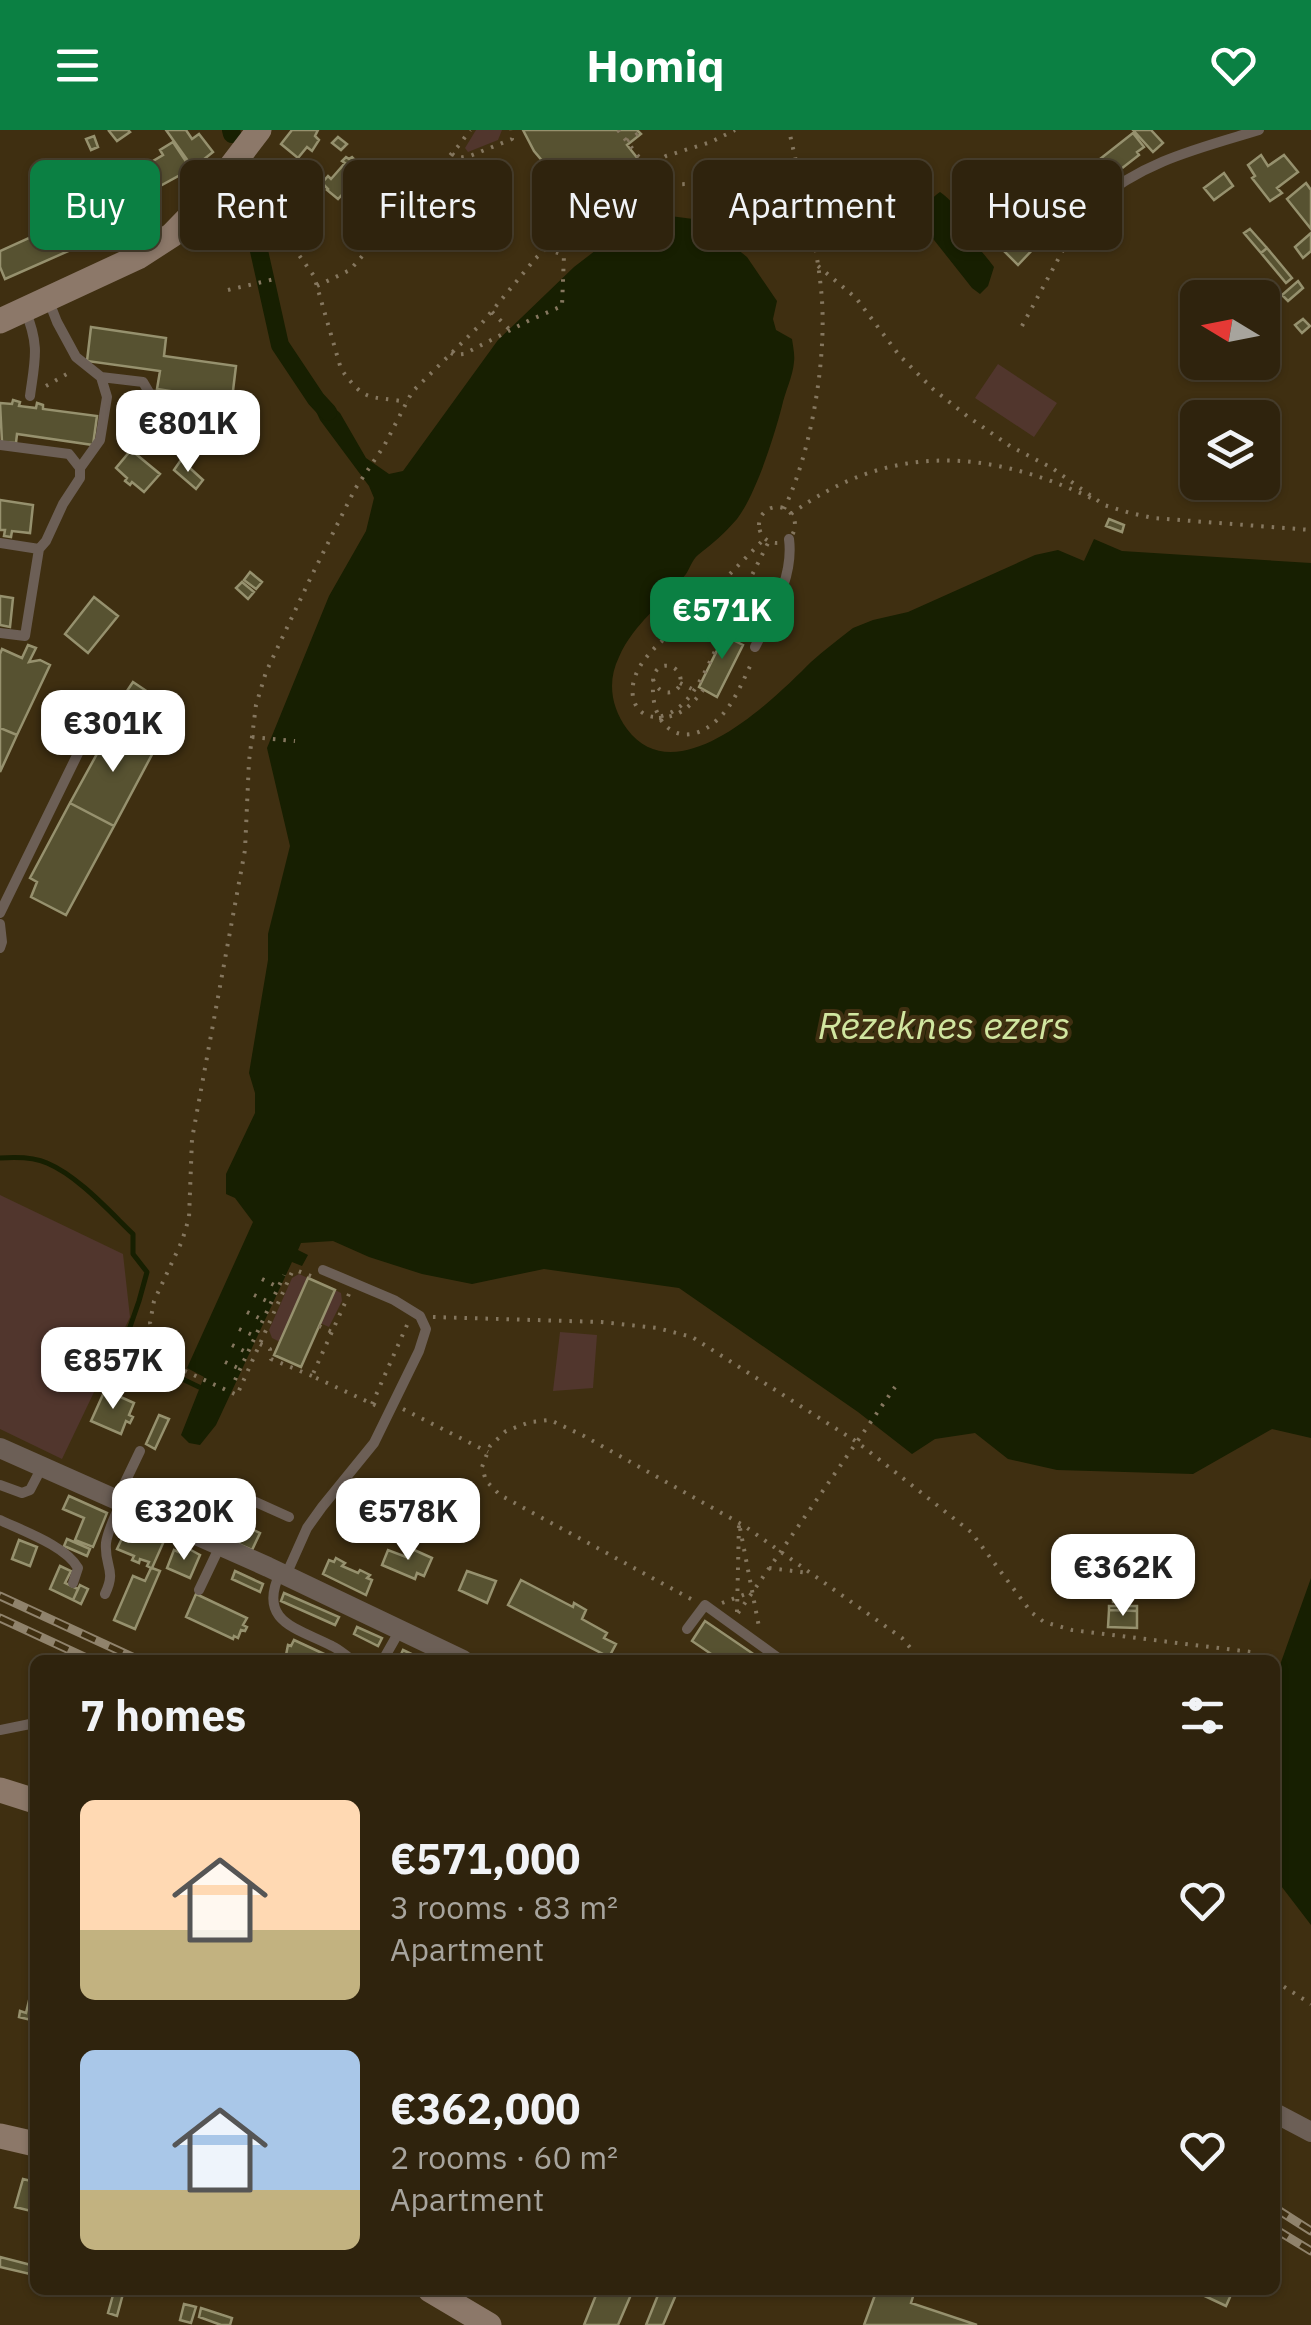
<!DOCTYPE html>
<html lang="en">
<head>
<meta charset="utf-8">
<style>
	body { margin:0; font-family:"IBM Plex Sans",sans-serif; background:#372b16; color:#f1f3f6; height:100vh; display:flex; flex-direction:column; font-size:38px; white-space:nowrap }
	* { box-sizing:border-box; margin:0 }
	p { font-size:32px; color:#a7a49d }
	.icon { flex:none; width:55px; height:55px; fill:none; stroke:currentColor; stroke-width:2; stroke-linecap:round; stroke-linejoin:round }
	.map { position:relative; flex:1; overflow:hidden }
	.side { position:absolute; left:30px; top:1525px; width:1250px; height:640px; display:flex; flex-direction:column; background:#2f230d; border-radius:15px; box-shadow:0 2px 8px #0004,0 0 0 2px #4a402e }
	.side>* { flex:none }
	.guide { position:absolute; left:30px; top:30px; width:1252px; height:90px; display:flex; gap:20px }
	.needle { width:65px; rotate:280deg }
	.buttons { position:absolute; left:1180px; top:150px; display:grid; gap:20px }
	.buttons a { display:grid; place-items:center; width:100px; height:100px; border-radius:15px; background:#2f230d; box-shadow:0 2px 8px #0004,0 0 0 2px #4a402e; font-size:50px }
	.price { position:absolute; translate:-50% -85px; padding:0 22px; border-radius:20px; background:#fff; color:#222; font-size:32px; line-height:65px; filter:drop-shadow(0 2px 5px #0008) }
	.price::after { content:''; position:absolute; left:50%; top:60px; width:30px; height:22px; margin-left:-15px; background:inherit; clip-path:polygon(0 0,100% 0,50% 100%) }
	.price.active { background:#0b8043; color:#fff }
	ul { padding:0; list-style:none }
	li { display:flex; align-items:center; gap:30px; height:250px; padding:0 50px }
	li span { display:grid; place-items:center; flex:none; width:280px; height:200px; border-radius:15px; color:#555 }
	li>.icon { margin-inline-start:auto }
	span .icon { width:120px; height:120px; fill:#fffc; stroke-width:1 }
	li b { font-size:42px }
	h2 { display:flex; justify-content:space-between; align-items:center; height:120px; padding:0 50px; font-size:42px }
	.tag { padding:0 35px; border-radius:15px; background:#2f230d; box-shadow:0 2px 8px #0004,0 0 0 2px #4a402e; font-size:35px; line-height:90px }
	.tag.active { background:#0b8043; color:#fff }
	header { display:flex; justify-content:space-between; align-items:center; height:130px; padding:0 50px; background:#0b8043; color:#fff; font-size:45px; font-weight:700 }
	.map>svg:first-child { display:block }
</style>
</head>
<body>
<header><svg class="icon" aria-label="menu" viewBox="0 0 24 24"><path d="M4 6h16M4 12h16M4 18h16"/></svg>Homiq<svg class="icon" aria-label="heart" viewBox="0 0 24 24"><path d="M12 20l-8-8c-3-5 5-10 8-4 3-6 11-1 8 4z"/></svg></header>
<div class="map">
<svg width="1311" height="2195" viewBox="0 0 1311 2195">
	<rect width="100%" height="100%" fill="#3f2f11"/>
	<path fill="#51362d" d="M476,0H502L498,10L468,22L465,18Z
		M998,234L1057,273L1034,307L975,268Z
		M0,1065L123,1124L130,1187L62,1329L0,1299Z
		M299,1144L308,1148L280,1212L272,1208L269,1200L292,1148Z
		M335,1160L341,1163L342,1171L329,1197L320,1193Z
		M560,1202L597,1205L593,1258L553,1261Z"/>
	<path fill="#171f01" d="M940,62C957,74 960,86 969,103C975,115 986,126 994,137L988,156L980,164L972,158L919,91C921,80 931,68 940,62Z
		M670,86L701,90L747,127L777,171L773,189L776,200L792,209C793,216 795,225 794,232C793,246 785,262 782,276C774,307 756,364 737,389C725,403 712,414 698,425C692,430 690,438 686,444C664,473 634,493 619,527C607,551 611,577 627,599C677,666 774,569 811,532C824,520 839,509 853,498L873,490L908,482L1035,425L1058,420L1084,431L1094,409L1122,421L1311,433V1308L1272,1299L1193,1344L1057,1340L1008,1329L975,1303L935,1309L912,1324L858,1282L679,1158L544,1139L472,1154L422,1144L369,1127L333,1111L301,1113L298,1120L308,1125L302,1136L292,1132L216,1295L200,1315L189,1313L181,1305L204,1247L187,1238L253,1092L235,1068L226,1064V1044L255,983V963L249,943L268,830V804L290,716L267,618L329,466L366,401L374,368L369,356L320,290L310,268L316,261L340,283L366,328L389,344L403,341L498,210L574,137L626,97Z
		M123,1217L136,1220L170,1237V1243L161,1253L150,1255L132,1242L121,1230Z
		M1311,1448V1795L1275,1748V1549Z"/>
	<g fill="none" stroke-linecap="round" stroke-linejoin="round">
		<path stroke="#171f01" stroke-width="5" d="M0,1028C14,1027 34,1027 47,1033C78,1046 109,1081 133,1104V1124L147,1142L139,1171L123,1217
			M170,1243L199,1257"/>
		<path stroke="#171f01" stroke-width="18" d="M231,0L232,4
			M247,67L280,215L316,269L328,282"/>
	</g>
	<path fill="#575231" stroke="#96916e" stroke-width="2.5" d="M111,0H128L130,2L117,11L109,1Z
		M166,0H186L192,9L199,4L213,22L193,38Z
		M292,0H318L315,6L319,10L312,21L307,17L298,28L281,14Z
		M523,0H637L641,4L627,15L646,39L576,71L534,21Z
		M1133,0H1151L1163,13L1153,22Z
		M1133,3L1144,17L1137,22L1139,25L1094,60L1081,44Z
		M94,6L98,17L91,20L86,9Z
		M338,7L347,14L341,20L332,13Z
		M173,12L191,39L149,62L143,51L136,56L130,48L137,43L136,41L163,25L160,20Z
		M1261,25L1268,36L1284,25L1298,42L1277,58L1282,63L1270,71L1252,48L1255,46L1248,35Z
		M346,27L349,29L352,27L365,40L338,69L327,60L328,59L322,53L328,46L331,49L345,33L342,31Z
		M390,38L400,47L394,53L383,45Z
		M1224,43L1233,56L1214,70L1204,58Z
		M1050,44L1061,54L1050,64L1040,54Z
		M1306,53L1311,60V99L1287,69Z
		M122,66L134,92L5,149L0,137V121Z
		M1019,99L1036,116L1018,135L1001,118Z
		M1250,99L1267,118L1261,123L1244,103Z
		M1311,103V121L1303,128L1295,117Z
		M1267,118L1292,148L1286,153L1261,123Z
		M1298,151L1303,158L1288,171L1282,165Z
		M1303,189L1310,196L1302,203L1295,195Z
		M91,197L166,208L164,226L236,236L232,269L198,265V268L189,267L190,264L157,259L160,241L87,231Z
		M13,270L20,272L19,276L36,278L37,273L43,275V279L97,286L93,315L17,304L16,313L2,312L0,273L12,274Z
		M131,320L160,344L144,362L132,352L130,355L125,351L127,348L116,338Z
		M181,330L203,350L196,359L174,340Z
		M0,370L33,375L30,403L12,401L11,407L4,406L5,400H0Z
		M1109,389L1124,395L1122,402L1106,396Z
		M250,442L262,452L256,459L244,450Z
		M242,452L254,462L248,469L236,458Z
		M0,466L13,468L10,497L0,495Z
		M94,467L118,486L88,523L65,504Z
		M731,492L741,497L735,511L743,515L717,567L699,557Z
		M28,515L36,518L29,532L40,530L50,535L17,605L0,598V524L2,519L22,528Z
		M133,552L148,562L142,571L127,561Z
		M121,569L136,578L131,586L116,575Z
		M115,591L123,595L121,600L156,617L114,696L70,673Z
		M0,598L17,605L0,642Z
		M70,673L114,696L66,785L31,767L37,752L30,748Z
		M308,1148L335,1160L301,1237L274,1225Z
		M105,1260L134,1273L129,1285L133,1287L130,1293L126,1291L121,1304L91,1291Z
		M159,1285L169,1289L155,1319L146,1314Z
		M69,1366L107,1383L93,1417L75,1410L84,1388L63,1379Z
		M349,1379L357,1384L354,1391L364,1396L359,1408L339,1399Z
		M210,1380L260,1403L252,1420L202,1398Z
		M123,1393L164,1411L152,1438L160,1441L135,1499L114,1490L133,1446L145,1451L151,1438L147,1436L149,1432L140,1429L139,1433L132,1430L134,1426L117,1419L126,1400L121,1398Z
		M67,1409L90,1419L87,1426L64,1416Z
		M19,1410L37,1417L30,1436L12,1429Z
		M189,1419L200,1425L190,1448L167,1438L174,1420L186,1425Z
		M412,1419L432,1428L424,1446L417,1443L415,1449L382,1435L388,1420L409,1428Z
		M336,1428L345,1433L342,1436L358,1443L360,1440L370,1445L367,1448L372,1450L366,1465L323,1444L329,1430L334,1432Z
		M60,1436L71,1441L65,1453L78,1459L73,1470L50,1459Z
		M235,1441L263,1454L260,1462L232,1449Z
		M467,1441L496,1451L487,1473L459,1460Z
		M521,1450L573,1477L574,1473L586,1480L582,1489L607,1503L604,1508L616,1514L609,1527L508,1475Z
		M80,1455L88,1459L81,1474L73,1470Z
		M1113,1460H1125V1472H1113Z
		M284,1463L339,1487L335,1495L281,1471Z
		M196,1464L247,1488L243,1495L247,1497L245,1501L241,1500L238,1508L234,1506L233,1509L186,1487Z
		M1109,1476H1137V1481L1109,1480Z
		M1109,1480L1137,1481V1498L1108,1497Z
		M705,1491L752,1523L747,1530H720L692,1511Z
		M357,1497L382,1508L378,1516L354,1504Z
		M294,1510L337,1530H285L288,1515L291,1516Z
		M403,1520L424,1530L399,1529Z
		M31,1862L35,1863V1891L19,1887L20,1881L26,1883Z
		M23,2049L35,2052V2082L15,2077Z
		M0,2127L31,2135L30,2144L0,2137Z
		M94,2160H124L117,2186L108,2183L113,2165Z
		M598,2160H633L618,2195H584Z
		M660,2160H678L663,2195H646Z
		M861,2160H915L911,2173L977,2195H864L875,2165Z
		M1192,2160H1216L1230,2167L1226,2176Z
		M184,2174L196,2177L191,2193L180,2190Z
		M201,2178L232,2188L230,2195H221L199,2187Z"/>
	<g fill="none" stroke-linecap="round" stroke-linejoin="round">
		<path stroke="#85775f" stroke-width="4" stroke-dasharray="2.5 8" stroke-linecap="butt" d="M618,0L652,44L656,55
			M627,11L643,0
			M452,24L458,28L470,26L512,9L511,0
			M647,38L666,26L711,12L735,0
			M248,47L264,67L281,100L314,146L341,239C366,274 369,265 407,272
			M207,112L230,75
			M546,119L564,125
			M818,136L856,168L899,225L933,259L967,286L1010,316L1052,338L1104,375L1130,383L1153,388L1311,400
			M317,156L350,140L460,14L470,0
			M228,160L279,148
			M492,182L510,200
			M1022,196L1075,98L1086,85
			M451,223L455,225L464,224L530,190L562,176L564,125L572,104L570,98
			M46,256L72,241
			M759 395a18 18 0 1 1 36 0a18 18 0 1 1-36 0Z
			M784,379C812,321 828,223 821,159C816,106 800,52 789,0
			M791,384C888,313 986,318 1091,368
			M686,489L765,408
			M729,491L769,411
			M653,549C660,571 685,563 680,546C677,535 662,532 656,541C652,547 653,557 653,564C656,603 687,618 717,590C734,575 743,550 753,530
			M680,553L694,560
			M659,588C680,587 691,576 703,560
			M252,607L295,611
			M311,1146L298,1141L292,1142L237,1265L174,1236L156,1212L150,1193L154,1171L182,1111L189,1088L192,1009L245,720L249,631L256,575L266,542L311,447L355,359L384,316L412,262L482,193L535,129L561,104L584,89L656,55L687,54L736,60L773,69L807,84
			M262,1149L276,1156
			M349,1164L312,1246L377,1276
			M254,1165L271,1173
			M247,1182L261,1189
			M433,1187L601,1192L657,1198L692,1207L857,1312L971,1402L1031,1482L1044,1492L1072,1500L1251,1522L1261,1530
			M319,1196L332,1202
			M239,1199L255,1206
			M260,1214L270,1219L271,1229L312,1246
			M232,1215L246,1222
			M225,1232L238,1238
			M235,1250L284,1145
			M372,1274L407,1195
			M403,1279L488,1322
			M769,1438L809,1443
			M691,1469L500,1365L486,1351L482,1337L490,1316L506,1301L530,1292L550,1290L584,1306L743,1395L902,1508L913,1521L911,1530
			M722,1473L751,1462
			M737,1482L739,1393L759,1497
			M738,1483L895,1257
			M1275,1851L1311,1874"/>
		<path stroke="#6c5f56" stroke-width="10" d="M1095,73C1143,31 1200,18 1259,0
			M48,169L57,192L76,227L101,247L107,267L100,310L80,338
			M25,180C40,216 35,229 30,266
			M101,247L143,252L150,264L243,279
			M0,315L69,324L80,338V348L63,374L46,411L39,419
			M0,413L39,419L25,506L0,503
			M755,517C771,484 794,448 789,409
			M0,783L87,605
			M0,794L2,812L0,818
			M0,1355L22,1363L30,1360L42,1337
			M117,1369L140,1321
			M0,1390C23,1401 66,1416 78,1438L73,1453
			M187,1400L201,1373L218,1358L231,1361L289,1387
			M280,1443C257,1492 297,1498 332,1516C339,1519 345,1525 352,1530
			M286,1445L307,1398L322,1377L374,1313L419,1221L426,1199L420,1186L394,1170L323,1140
			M199,1460L220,1416
			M105,1464C117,1439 104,1437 106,1413C108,1399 116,1385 121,1372
			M687,1499L705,1475L781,1530
			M383,1530L400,1500
			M540,1530H554
			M0,1600L35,1593"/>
		<path stroke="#6c5f56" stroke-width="20" d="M0,1318L268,1437L463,1530
			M1275,1983L1311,2002"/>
		<path stroke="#8c7869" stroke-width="25" d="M0,191L138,127L172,105L203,73L259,0
			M0,1660L35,1671
			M0,2006L35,2014
			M430,2160L489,2195"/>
		<g stroke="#90836c" stroke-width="9">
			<path id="rail" d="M0,1466L139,1530
				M0,1488L91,1530
				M1275,2078L1311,2101
				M1275,2099L1311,2121"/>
		</g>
		<use href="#rail" stroke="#3f2f11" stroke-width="5" stroke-dasharray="15" stroke-linecap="butt"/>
		<path stroke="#85775f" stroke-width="4" stroke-dasharray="2.5 8" stroke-linecap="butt" d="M686,489C670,505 648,520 638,540C621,573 646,602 678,578C700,562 716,516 729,491"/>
	</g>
	<g text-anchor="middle" stroke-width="8" stroke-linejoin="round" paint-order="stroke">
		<g font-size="38" font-style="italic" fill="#d1e6a0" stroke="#3f2f11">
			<text x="944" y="909">Rēzeknes ezers</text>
		</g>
	</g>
</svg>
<div class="buttons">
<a><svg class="needle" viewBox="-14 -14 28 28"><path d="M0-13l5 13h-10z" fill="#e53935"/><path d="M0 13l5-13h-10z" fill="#a7a49d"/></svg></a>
<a><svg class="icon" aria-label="layers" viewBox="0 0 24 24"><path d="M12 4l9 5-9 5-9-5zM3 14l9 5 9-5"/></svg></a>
</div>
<b class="price" style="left:188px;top:345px">€801K</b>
<b class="price active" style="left:722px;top:532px">€571K</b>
<b class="price" style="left:113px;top:645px">€301K</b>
<b class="price" style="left:113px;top:1282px">€857K</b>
<b class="price" style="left:184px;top:1433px">€320K</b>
<b class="price" style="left:408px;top:1433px">€578K</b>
<b class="price" style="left:1123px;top:1489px">€362K</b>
<div class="guide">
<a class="tag active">Buy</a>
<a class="tag">Rent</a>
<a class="tag">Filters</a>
<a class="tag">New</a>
<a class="tag">Apartment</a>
<a class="tag">House</a>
</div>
<section class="side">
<h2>7 homes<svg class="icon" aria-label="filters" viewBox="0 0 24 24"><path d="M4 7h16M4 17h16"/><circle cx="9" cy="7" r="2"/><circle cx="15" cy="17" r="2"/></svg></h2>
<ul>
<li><span style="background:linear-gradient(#ffd9b3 65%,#c2b280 0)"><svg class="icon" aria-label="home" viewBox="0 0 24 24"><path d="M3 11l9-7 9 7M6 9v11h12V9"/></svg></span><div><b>€571,000</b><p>3 rooms · 83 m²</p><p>Apartment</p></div><svg class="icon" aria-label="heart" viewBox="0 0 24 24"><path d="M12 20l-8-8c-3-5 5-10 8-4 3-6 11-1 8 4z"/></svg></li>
<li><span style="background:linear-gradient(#a9c7e8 70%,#c2b280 0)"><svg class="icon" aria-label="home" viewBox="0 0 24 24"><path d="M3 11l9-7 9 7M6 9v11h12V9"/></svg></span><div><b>€362,000</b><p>2 rooms · 60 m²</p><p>Apartment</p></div><svg class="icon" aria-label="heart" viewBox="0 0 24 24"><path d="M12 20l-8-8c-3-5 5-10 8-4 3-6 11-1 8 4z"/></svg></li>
</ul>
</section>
</div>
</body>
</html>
